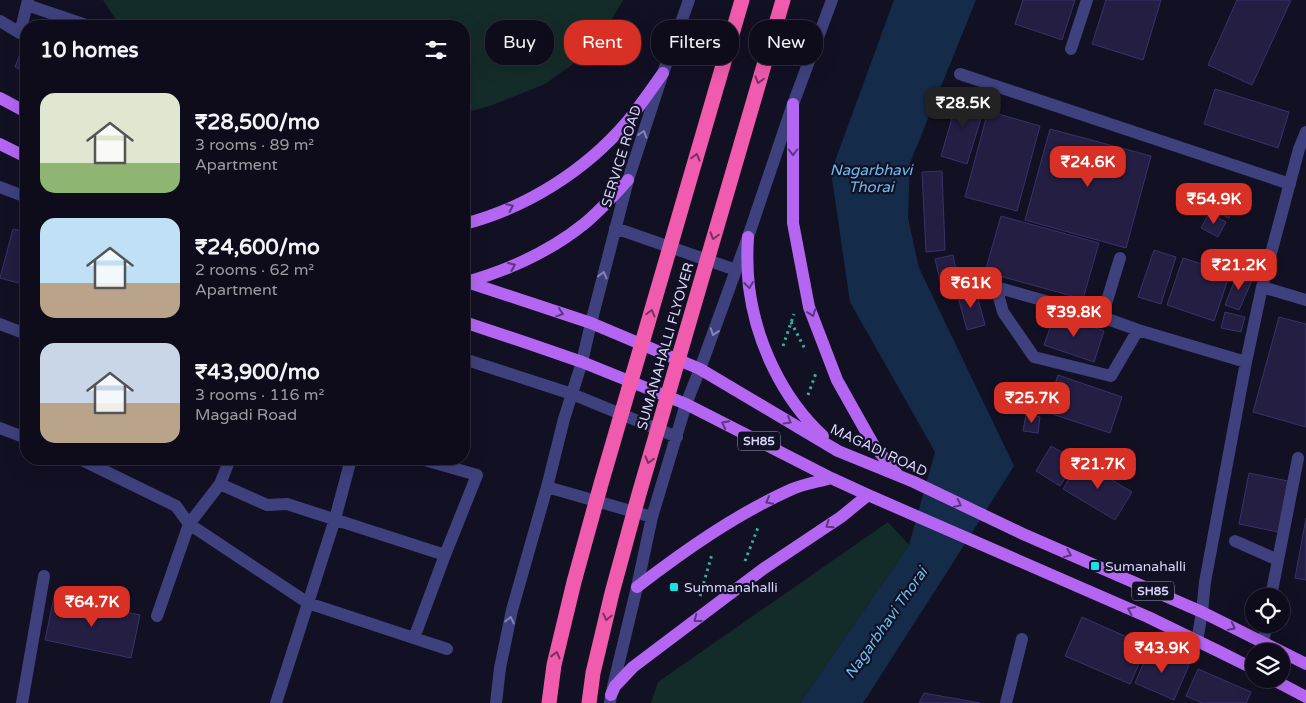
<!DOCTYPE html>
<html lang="en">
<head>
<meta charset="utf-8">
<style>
	body { margin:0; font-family:"Varela Round",sans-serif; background:#171523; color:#f1f3f6; height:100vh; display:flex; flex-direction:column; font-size:19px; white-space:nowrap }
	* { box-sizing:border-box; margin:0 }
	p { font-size:16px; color:#9b9ba2 }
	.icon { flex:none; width:28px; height:28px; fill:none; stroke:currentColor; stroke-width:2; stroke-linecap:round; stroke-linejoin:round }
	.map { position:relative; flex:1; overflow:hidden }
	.side { position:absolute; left:20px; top:20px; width:450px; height:445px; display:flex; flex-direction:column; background:#0e0c1a; border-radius:20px; box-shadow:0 5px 20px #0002,0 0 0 1px #2e2c39 }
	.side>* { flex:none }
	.hud { position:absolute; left:485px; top:20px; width:475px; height:45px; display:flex; gap:10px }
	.controls { position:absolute; left:1245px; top:588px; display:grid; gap:10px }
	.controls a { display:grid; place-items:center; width:45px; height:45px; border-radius:50%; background:#0e0c1a; box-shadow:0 5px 20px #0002,0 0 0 1px #2e2c39; font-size:25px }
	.price { position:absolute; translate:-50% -42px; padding:0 11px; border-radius:10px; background:#d93025; color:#fff; font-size:16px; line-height:32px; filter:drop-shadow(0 1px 2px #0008) }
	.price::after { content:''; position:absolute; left:50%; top:30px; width:15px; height:11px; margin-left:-8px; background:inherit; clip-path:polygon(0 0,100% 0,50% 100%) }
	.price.current { background:#222; color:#fff }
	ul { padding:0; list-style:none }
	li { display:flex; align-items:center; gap:15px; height:125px; padding:0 20px }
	li span { display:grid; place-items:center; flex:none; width:140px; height:100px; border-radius:15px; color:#555 }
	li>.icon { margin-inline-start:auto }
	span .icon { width:60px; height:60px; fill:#fffc; stroke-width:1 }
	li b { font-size:21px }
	h2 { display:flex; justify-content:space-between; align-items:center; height:60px; padding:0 20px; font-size:21px }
	.pill { padding:0 18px; border-radius:20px; background:#0e0c1a; box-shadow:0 5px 20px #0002,0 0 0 1px #2e2c39; font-size:18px; line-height:45px }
	.pill.current { background:#d93025; color:#fff }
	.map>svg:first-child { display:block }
</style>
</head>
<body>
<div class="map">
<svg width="1306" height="703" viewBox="0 0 1306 703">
	<rect width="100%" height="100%" fill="#121023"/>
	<path fill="#142c29" d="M103,0H623L608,26L580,59L545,84L487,107L464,113V26H120Z
		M888,522L909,545L800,703H651L658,682Z"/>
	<path fill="#142c49" d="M894,0H976L910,163L908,218L919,268L1014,466L947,572L863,703H800L909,545L935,452L850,302L831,172Z"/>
	<path fill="#231e42" stroke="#39326c" d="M1023,0H1075L1062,40L1015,24Z
		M1106,0H1161L1143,60L1092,44Z
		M1237,0H1291L1252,85L1208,65Z
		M34,20L50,26H31Z
		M26,38V72L15,67Z
		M1215,89L1289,112L1278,148L1204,124Z
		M959,94L986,102L967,164L941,156Z
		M988,111L1040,126L1017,211L965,197Z
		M1050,129L1151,156L1126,248L1025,220Z
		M942,171L945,250L926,252L922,172Z
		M1219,197L1235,204L1229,218L1213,210Z
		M1209,213L1226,222L1218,237L1201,228Z
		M1001,216L1099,243L1083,299L985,272Z
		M13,229L26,232V285L0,278Z
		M1154,250L1176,257L1161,304L1138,297Z
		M953,255L960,289L943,293L935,259Z
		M1183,258L1230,273L1214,321L1167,305Z
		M1238,272L1253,278L1239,310L1225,305Z
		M975,288L985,325L967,330L957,293Z
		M1225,312L1245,317L1241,332L1221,328Z
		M1055,314L1104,331L1094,362L1044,345Z
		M1279,317L1306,324V427L1253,412Z
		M1058,375L1122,397L1110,433L1046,412Z
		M1013,394L1036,397L1034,410L1012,407Z
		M1026,414L1040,417L1038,433L1023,431Z
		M1051,446L1076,460L1060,486L1036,471Z
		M1080,461L1132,492L1115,520L1063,489Z
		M1249,473L1288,481L1278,532L1239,524Z
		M1306,518V580L1295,578Z
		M54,597L140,615L131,658L45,640Z
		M1082,617L1147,646L1130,684L1065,656Z
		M1150,648L1189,665L1174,700L1135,683Z
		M1198,669L1251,692L1246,703H1202L1186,696Z
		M924,693L980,703H919Z"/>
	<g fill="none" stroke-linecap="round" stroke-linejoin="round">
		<path stroke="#39ac9d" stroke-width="3" stroke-dasharray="2.5 4" stroke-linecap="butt" d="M791,322L806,351
			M783,346L794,314
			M808,395L816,373
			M745,561L759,525
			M700,596L712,554"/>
		<path stroke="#3f417e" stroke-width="12" d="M27,5L89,26
			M0,21L20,33L28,0
			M1071,49L1087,0
			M960,74L1290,184
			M0,187L26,197
			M615,228L736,270
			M1120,258L1102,317L1138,330
			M996,287L1003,312L1034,357L1111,376L1138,330L1246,362
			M996,287L1102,317
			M1262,287L1306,300
			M0,324L26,334
			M464,359L572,394L677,437
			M0,428L26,438
			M80,459L176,506L189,524L308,603L447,649
			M220,484L267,505L287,504L445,555
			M547,487L652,517
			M1235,541L1278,560
			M1271,596L1298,458
			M157,616L189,524L220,484L230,459
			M414,638L445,555L477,475L421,459
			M1197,641L1202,612L1205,582L1246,362L1262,287L1299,149L1306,132
			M1263,642L1267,624
			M22,703L44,576
			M276,703L335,519L351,459
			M496,703L500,668L512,610L547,487L564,419L582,362L591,323L628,180L663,73L689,0
			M610,703L611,695L637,587L652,517L686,404L700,369L748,237L793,104L832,0
			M1006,703L1022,639"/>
		<path stroke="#b466f2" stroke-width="12" d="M0,98L26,112
			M793,104V223L809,307L837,380L873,444L897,474
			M0,144L26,157
			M464,224C526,208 585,171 627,122C640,106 651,90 663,73
			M748,237C747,253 747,270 749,287C756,342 782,398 823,436
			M464,281L591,323L700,369L838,451L914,482L1023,534L1202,612L1306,664
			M466,282C509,270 549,252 584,224C600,211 614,195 628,180
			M464,322L527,343L582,362L686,404L831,478L868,495L1148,617L1220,652L1254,669
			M637,587C685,550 735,515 790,490C803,484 818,482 831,478
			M1272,679L1306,697
			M611,695L615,686L633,667L763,569L841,517L868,495"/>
		<path stroke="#f15bad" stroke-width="15" d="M549,703L554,665L574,582L601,484L742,0
			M589,703L593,673L612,593L639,494L783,0"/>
	</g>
	<defs><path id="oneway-chevron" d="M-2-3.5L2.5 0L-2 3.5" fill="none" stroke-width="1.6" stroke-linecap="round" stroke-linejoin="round" transform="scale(1.25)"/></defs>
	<g stroke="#763261">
		<use href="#oneway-chevron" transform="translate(759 80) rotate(106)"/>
		<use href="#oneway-chevron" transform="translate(696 157) rotate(-74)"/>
		<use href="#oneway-chevron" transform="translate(714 236) rotate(106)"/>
		<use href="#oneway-chevron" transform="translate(651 313) rotate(-74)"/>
		<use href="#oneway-chevron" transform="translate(649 460) rotate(106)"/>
		<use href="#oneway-chevron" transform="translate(607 617) rotate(103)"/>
		<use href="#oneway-chevron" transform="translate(556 655) rotate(-76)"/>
	</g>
	<g stroke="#8384b6">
		<use href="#oneway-chevron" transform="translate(643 134) rotate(-72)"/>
		<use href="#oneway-chevron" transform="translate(603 275) rotate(-75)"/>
		<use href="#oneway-chevron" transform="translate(714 332) rotate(110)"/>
		<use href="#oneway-chevron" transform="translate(510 620) rotate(-78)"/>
	</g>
	<g stroke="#5b3780">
		<use href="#oneway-chevron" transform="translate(793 152) rotate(90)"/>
		<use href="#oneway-chevron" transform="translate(510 207) rotate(-25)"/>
		<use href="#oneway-chevron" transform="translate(512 266) rotate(-23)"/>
		<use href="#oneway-chevron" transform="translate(749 285) rotate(83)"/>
		<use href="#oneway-chevron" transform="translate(560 313) rotate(18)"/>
		<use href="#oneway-chevron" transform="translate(812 313) rotate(70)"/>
		<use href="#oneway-chevron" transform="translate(788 421) rotate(31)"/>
		<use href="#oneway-chevron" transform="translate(725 424) rotate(-153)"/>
		<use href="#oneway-chevron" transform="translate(769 501) rotate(152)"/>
		<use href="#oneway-chevron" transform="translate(958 504) rotate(26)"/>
		<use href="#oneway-chevron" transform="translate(829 525) rotate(146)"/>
		<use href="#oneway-chevron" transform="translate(1068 554) rotate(23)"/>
		<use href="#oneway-chevron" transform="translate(1131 610) rotate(-156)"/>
		<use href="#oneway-chevron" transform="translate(697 619) rotate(143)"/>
		<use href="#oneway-chevron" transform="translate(1232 627) rotate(27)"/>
	</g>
	<g fill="#14e2e9" stroke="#121023" stroke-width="2">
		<rect x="1090" y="561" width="10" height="10" rx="2.5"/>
		<rect x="669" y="582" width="10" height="10" rx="2.5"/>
	</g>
	<g text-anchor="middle" stroke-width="4.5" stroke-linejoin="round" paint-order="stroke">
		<g fill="#121023" stroke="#9c9aba" stroke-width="1">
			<rect x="738" y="431.5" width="42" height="19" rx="4"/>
			<rect x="1132" y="581.5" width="42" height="19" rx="4"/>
		</g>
		<g font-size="12" font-weight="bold" fill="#d7d5fb">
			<text x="759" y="445">SH85</text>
			<text x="1153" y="595">SH85</text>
		</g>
		<g font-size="14" fill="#d7d5fb" stroke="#121023">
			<text transform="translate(621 156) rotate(-73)" y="5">SERVICE ROAD</text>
			<text transform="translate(665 346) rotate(-74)" y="5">SUMANAHALLI FLYOVER</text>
			<text transform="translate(879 450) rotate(25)" y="5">MAGADI ROAD</text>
		</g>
		<g font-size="14" fill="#d7d5fb" stroke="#121023" text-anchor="start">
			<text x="1105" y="571">Sumanahalli</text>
			<text x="684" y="592">Summanahalli</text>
		</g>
		<g font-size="15" font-style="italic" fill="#6cbef3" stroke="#121023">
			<text x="871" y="175">Nagarbhavi<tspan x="871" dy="17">Thorai</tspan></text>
			<text transform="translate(886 623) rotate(-55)" y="5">Nagarbhavi Thorai</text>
		</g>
	</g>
</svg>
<div class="controls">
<a><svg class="icon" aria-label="locate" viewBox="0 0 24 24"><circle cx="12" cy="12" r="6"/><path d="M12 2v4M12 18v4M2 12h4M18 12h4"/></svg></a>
<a><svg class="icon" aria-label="layers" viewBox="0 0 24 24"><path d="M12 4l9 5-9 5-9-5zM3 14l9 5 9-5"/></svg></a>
</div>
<b class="price current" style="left:963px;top:129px">₹28.5K</b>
<b class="price" style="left:1088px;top:188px">₹24.6K</b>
<b class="price" style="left:1214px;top:225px">₹54.9K</b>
<b class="price" style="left:1239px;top:291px">₹21.2K</b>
<b class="price" style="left:971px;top:309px">₹61K</b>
<b class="price" style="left:1074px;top:338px">₹39.8K</b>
<b class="price" style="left:1032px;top:424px">₹25.7K</b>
<b class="price" style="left:1098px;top:490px">₹21.7K</b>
<b class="price" style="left:92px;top:628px">₹64.7K</b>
<b class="price" style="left:1162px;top:674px">₹43.9K</b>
<div class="hud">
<a class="pill">Buy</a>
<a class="pill current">Rent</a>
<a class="pill">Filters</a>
<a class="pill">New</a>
</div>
<section class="side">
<h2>10 homes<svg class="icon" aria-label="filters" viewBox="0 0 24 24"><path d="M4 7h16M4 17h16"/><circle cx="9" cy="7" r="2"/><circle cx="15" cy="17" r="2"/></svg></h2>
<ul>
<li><span style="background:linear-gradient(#dfe7d0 70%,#8fb573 0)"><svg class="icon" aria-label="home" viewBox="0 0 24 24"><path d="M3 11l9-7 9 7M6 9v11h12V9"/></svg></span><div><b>₹28,500/mo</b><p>3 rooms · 89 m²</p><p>Apartment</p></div></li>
<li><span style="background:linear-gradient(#bfe0f5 65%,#b9a48a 0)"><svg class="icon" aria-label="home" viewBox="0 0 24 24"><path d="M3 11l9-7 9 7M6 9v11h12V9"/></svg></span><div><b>₹24,600/mo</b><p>2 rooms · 62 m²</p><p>Apartment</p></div></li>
<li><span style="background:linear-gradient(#c9d6e8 60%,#b9a48a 0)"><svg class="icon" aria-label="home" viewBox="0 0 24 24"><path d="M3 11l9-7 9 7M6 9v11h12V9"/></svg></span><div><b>₹43,900/mo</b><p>3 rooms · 116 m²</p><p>Magadi Road</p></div></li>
</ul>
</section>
</div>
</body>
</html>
